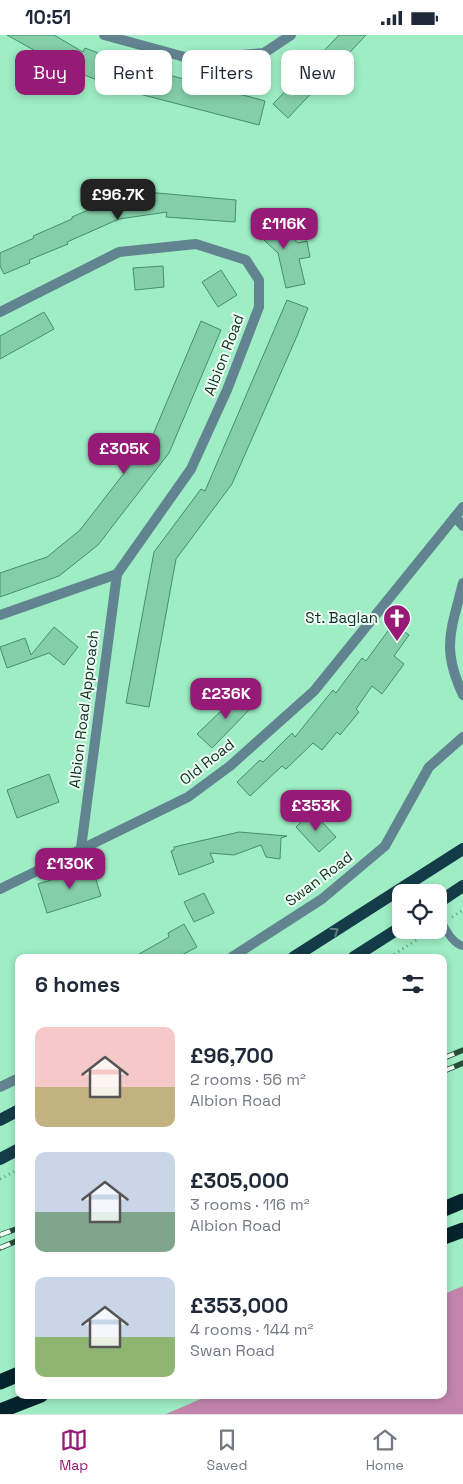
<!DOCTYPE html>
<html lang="en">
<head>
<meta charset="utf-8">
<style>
	body { margin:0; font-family:"Space Grotesk",sans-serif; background:#f2f2f3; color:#1f2937; height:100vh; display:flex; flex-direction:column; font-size:19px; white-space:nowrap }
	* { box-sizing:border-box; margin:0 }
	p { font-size:16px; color:#747a83 }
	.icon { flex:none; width:28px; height:28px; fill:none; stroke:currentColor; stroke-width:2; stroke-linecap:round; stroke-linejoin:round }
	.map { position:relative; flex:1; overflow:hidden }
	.panel { position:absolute; left:15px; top:919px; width:432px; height:445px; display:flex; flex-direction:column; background:#fff; border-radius:10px; box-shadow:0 2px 8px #0003 }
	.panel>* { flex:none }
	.guide { position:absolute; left:15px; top:15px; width:434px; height:45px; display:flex; gap:10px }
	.buttons { position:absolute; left:392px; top:849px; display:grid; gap:10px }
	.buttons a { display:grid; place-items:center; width:55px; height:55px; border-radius:10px; background:#fff; box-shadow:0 2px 8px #0003; font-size:25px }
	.price { position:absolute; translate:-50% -42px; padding:0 11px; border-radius:10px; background:#951b76; color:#fff; font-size:16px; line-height:32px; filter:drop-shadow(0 1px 2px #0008) }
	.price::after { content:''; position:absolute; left:50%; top:30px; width:15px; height:11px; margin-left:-8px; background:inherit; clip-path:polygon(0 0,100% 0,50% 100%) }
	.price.current { background:#222; color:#fff }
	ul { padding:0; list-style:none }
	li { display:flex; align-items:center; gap:15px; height:125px; padding:0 20px }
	li span { display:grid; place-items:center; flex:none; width:140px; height:100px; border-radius:10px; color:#555 }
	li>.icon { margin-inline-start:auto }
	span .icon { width:60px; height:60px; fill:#fffc; stroke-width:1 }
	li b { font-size:21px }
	h2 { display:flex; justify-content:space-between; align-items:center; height:60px; padding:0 20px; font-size:21px }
	.tag { padding:0 18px; border-radius:10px; background:#fff; box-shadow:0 2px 8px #0003; font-size:18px; line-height:45px }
	.tag.current { background:#951b76; color:#fff }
	.status { display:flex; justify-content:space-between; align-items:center; height:35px; padding:0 25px; background:#fff; direction:ltr }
	.status svg { height:14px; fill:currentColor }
	.tab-bar { display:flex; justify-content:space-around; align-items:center; height:70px; border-top:1px solid #e0e1e3; background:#fff; font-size:14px; color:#747a83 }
	.tab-bar a { display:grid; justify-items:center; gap:2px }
	.tab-bar .current { color:#951b76 }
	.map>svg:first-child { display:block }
</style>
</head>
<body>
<div class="status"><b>10:51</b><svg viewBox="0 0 49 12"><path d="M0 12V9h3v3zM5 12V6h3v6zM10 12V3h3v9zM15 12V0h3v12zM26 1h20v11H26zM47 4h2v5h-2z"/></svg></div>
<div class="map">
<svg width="463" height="1379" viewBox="0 0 463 1379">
	<rect width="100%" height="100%" fill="#9eedc4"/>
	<path fill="#c384ac" d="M463,1251V1379H166L210,1360H444V1259Z"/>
	<path fill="#84cfa9" stroke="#43906c" d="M7,0H54L83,17L85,13L146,36L147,34L265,66L259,90L120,54L64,32Z
		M339,0H366L288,83L273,69Z
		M146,157L236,165L235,187L166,182L167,177L119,184L67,207L68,209L29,225L30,228L4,239L0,231V218L34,203L33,201L72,184V182L121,161Z
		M264,178L298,208L307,206L310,222L299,224L305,249L286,253L278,218L251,193Z
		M163,231L164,252L135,255L133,233Z
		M221,235L237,260L218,272L202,247Z
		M287,265L308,273L297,301L232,449L176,524L149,672L126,668L154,517L201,454L205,456Z
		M44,277L54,294L0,324V301Z
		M201,286L221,295L169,418L98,510L59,541L0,562V538L47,522L80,495L152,402Z
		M393,589L409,600L394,621L404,629L382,659L372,651L356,674L359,677L340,700L337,697L322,715L313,708L286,734L282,731L250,761L237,747L260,725L263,727L292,698L295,702L333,655L336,658L362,623L366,626Z
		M54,592L78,612L64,630L49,618L7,633L0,612L25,603L31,620Z
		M242,656L255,669L212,713L197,699Z
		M49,739L59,767L17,783L7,755Z
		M312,776L336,802L319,817L296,792Z
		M239,797L287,801L281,803L280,824L266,822L261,810L234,820L210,818L214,827L179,840L171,816L174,815V812Z
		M92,832L101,861L47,878L38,849Z
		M204,858L214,878L194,887L184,867Z
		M184,889L197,912L178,922H134L169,902L168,898Z"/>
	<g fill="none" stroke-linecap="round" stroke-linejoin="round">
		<path stroke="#619c7e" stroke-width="3" stroke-dasharray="1 4" stroke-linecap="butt" d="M452,882L463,875
			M390,922L432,895
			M0,1144L19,1134"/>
		<path stroke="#628490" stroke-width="8" d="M439,883C445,892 451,908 463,911"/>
		<path stroke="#628490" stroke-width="10" d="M104,0L192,24L264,18L291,0
			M0,277L119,217L196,209L246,225L259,245V272L227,355L191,434L117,539L0,580
			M455,482L463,491
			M463,548C451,596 441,613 463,660
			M81,813L117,539
			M232,922L322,864L385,811L429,732L463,702
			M0,1052L19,1043"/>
		<path stroke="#628490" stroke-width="10" d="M0,854L188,762L230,731L314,656L463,472"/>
		<path stroke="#143c48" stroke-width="12" d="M439,867L463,851
			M294,922L463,814
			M354,922L401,892
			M0,1085L19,1075
			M0,1124L19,1114"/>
		<path stroke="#05232c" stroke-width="15" d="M444,1174L463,1166
			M444,1202L463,1195
			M0,1347L19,1339
			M0,1376L41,1360"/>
		<g stroke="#264e3b" stroke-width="5.5">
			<path id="rail" d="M444,1023L463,1015
				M444,1036L463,1028
				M0,1200L19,1193
				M0,1213L19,1205"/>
		</g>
		<use href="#rail" stroke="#effef5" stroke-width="4" stroke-dasharray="11" stroke-linecap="butt"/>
	</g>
	<defs><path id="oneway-chevron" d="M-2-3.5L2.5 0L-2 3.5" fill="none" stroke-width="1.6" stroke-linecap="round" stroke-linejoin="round" transform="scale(1.25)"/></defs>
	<use stroke="#618085" href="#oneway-chevron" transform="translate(335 896) rotate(-33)"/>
	<defs>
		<g id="church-pin" transform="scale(1.4375)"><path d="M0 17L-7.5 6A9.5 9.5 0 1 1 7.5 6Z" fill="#951b76" stroke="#effef5"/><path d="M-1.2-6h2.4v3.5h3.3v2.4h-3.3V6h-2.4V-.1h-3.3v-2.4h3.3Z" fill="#fff"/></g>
	</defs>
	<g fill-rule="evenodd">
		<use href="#church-pin" x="397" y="583"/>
	</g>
	<g text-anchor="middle" stroke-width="4" stroke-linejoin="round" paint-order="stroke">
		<g font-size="15" fill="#0f3021" stroke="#effef5">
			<text transform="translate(224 320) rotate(-69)" y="5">Albion Road</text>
			<text transform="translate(84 674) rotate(-83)" y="5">Albion Road Approach</text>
			<text transform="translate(207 727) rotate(-38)" y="5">Old Road</text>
			<text transform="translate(319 844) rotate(-37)" y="5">Swan Road</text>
		</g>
		<g font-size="15" fill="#0f3021" stroke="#effef5" text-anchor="end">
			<text x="378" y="588">St. Baglan</text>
		</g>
	</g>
</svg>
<div class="buttons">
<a><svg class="icon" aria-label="locate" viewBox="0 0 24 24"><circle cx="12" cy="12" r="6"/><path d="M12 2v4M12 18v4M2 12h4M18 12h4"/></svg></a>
</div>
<b class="price current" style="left:118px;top:186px">£96.7K</b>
<b class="price" style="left:284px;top:215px">£116K</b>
<b class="price" style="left:124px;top:440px">£305K</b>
<b class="price" style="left:226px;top:685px">£236K</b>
<b class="price" style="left:316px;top:797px">£353K</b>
<b class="price" style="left:70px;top:855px">£130K</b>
<div class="guide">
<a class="tag current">Buy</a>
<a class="tag">Rent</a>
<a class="tag">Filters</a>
<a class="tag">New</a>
</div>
<section class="panel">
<h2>6 homes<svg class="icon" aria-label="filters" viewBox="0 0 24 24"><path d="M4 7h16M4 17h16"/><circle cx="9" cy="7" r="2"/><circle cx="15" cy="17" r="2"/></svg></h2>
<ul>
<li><span style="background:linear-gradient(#f6c9c9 60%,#c2b280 0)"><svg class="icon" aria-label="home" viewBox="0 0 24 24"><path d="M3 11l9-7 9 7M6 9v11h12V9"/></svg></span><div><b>£96,700</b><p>2 rooms · 56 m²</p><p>Albion Road</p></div></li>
<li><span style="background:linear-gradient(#c9d6e8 60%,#7fa58c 0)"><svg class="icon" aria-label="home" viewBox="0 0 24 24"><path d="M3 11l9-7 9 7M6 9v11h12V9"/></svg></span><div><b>£305,000</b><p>3 rooms · 116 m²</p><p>Albion Road</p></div></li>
<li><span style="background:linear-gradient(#c9d6e8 60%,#8fb573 0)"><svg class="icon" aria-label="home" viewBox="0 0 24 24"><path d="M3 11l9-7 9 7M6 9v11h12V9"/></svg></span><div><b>£353,000</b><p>4 rooms · 144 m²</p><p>Swan Road</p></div></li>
</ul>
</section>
</div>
<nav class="tab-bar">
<a class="current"><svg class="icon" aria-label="map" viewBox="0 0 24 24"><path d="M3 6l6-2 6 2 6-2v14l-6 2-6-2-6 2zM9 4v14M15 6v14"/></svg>Map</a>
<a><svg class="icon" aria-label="saved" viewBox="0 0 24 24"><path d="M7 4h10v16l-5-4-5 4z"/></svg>Saved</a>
<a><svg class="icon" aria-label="home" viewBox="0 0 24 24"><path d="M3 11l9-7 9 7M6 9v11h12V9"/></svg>Home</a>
</nav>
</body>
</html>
